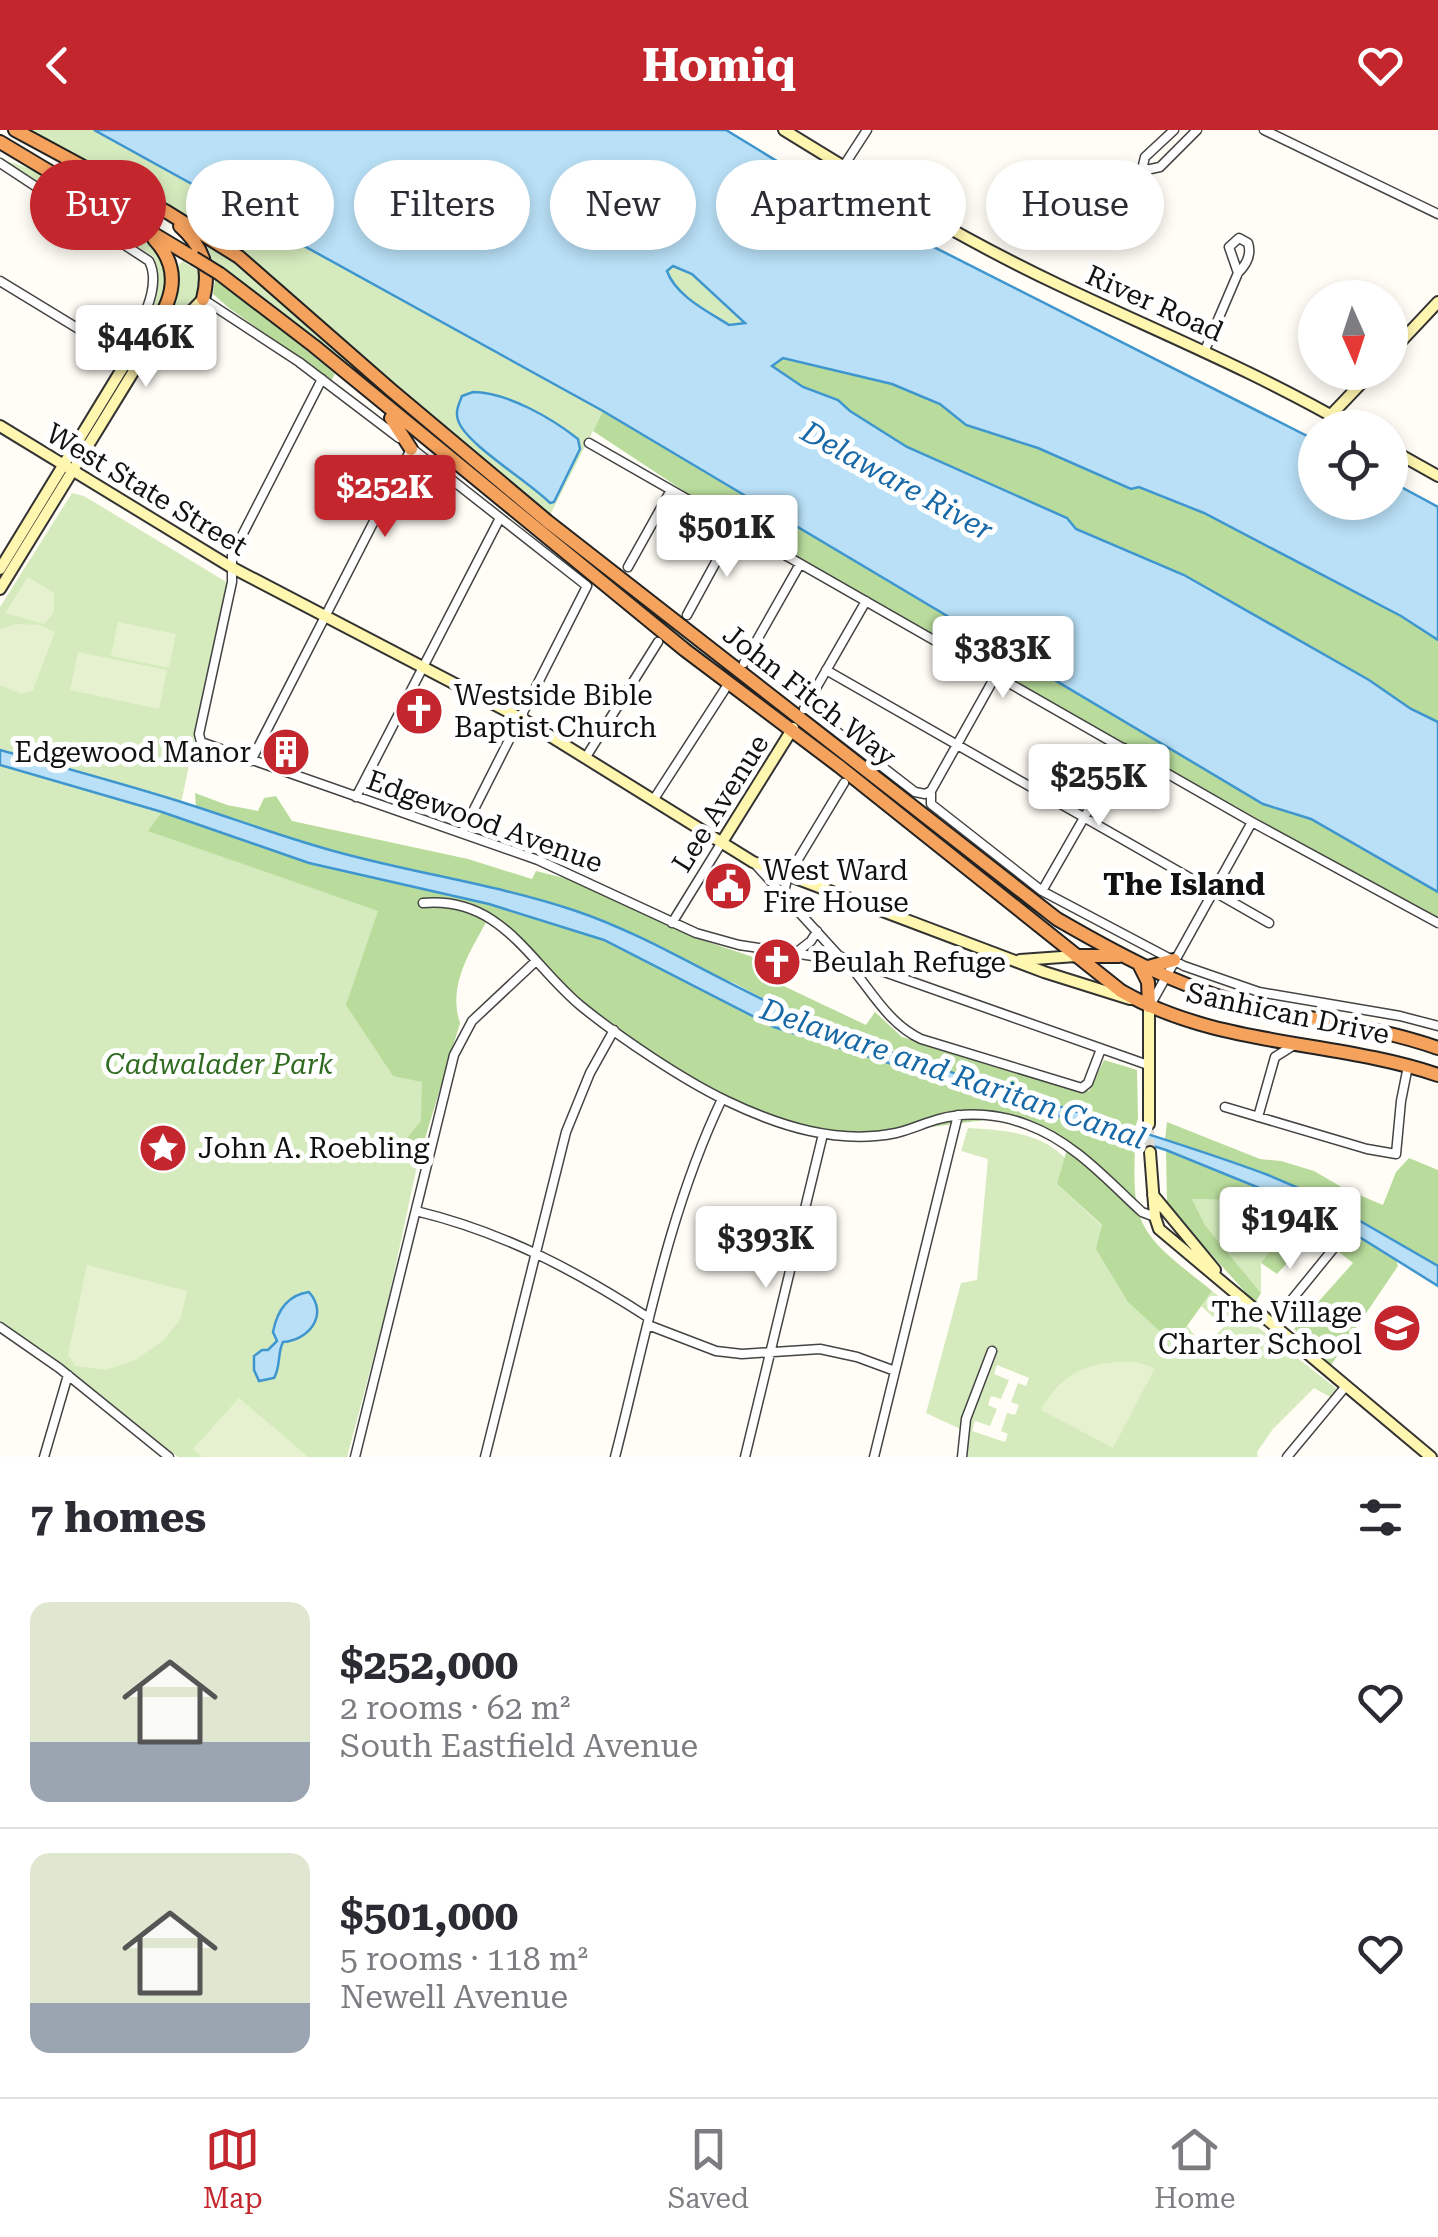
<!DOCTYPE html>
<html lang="en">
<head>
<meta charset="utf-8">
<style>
	body { margin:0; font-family:"Roboto Serif",serif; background:#f7f7f7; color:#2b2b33; height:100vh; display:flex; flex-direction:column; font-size:38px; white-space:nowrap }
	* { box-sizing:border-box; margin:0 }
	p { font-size:32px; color:#7c7c81 }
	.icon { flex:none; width:55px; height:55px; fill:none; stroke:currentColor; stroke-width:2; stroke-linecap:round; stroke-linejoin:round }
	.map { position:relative; height:1327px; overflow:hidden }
	.sheet { display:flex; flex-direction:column; background:#fff; flex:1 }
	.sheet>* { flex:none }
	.hud { position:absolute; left:30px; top:30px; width:1380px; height:90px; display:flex; gap:20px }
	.needle { width:65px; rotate:177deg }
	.controls { position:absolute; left:1298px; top:150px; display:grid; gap:20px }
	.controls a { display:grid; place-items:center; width:110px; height:110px; border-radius:50%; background:#fff; box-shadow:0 5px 15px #0003; font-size:50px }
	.price { position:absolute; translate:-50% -85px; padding:0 22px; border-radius:10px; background:#fff; color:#222; font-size:32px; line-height:65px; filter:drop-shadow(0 2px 5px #0008) }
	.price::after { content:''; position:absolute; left:50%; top:60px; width:30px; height:22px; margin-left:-15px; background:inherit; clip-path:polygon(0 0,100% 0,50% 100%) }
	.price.active { background:#c4262e; color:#fff }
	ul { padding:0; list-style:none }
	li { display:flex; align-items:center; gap:30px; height:250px; padding:0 30px }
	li+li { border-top:2px solid #e1e1e2 }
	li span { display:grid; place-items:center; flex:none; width:280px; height:200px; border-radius:20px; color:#555 }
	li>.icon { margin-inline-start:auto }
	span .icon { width:120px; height:120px; fill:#fffc; stroke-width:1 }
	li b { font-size:42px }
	h2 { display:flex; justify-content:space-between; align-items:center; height:120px; padding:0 30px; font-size:42px }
	.pill { padding:0 35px; border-radius:45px; background:#fff; box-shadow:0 5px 15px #0003; font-size:35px; line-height:90px }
	.pill.active { background:#c4262e; color:#fff }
	header { display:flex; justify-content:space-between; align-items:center; height:130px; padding:0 30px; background:#c4262e; color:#fff; font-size:45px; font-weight:700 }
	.tab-bar { display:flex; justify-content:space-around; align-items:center; height:140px; border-top:2px solid #e1e1e2; background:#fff; font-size:28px; color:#7c7c81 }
	.tab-bar a { display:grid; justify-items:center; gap:5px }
	.tab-bar .active { color:#c4262e }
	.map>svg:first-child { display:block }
</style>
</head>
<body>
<header><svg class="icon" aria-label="back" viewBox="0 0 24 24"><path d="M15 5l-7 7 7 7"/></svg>Homiq<svg class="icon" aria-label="heart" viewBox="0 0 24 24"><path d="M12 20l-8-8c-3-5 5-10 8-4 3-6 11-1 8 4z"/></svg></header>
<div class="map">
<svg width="1438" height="1327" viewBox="0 0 1438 1327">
	<rect width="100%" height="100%" fill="#fffdf5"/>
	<path fill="#d5ebbd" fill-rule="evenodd" d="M15,0H94L603,281L547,391L239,127Z
		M4,30L34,40L141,105L160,122L169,155L161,178L138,213L158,153L154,127Z
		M206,112L250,143L462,328L706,526L669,500L272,174L213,132Z
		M183,131L203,144C195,184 172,197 143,223L177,164L179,135Z
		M673,136L692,144L745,193L729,195C707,181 677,166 667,141Z
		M72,363L84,366L228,453L181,673L265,717L482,800C466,828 448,860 460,893L418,1031L386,1181L347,1327H178L70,1241L0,1192V477Z
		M968,998C1002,1000 1040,1002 1065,1028L1057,1054L1102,1096L1174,1213L1187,1196L1199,1211L1207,1213L1224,1197L1201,1176L1212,1161L1337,1259L1330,1267L1314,1258L1273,1299L1257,1322L1258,1327H966L969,1303L926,1283L961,1153L977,1150L988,1029L961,1021ZM997,1235L1029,1248L1026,1256L1018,1253L1011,1272L1019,1275L1015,1285L1007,1283L1001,1301L1008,1304L1005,1312L972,1301L975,1291L990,1296L997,1279L988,1275L991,1266L1001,1269L1009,1250L994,1244Z
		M1192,1069L1228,1070L1292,1092L1261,1133V1163L1205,1095Z"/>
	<path fill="#b9dc9c" d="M215,150L274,193L335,244L331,251L229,178L213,164Z
		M783,228L892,254L940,274L966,295L1038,318L1130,359L1139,357L1204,383L1401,486L1438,510V592L1411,579L1369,550L1184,445L1076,399L1067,388L907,317L850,281L838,270L803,257L775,241L772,236Z
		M603,281L1263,674L1311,689L1438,762V789L1186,649L699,371L593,301Z
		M195,663L227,675L258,681L264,668L276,666L292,691L468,729L532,749L536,741L580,752L693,807L756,828V843L866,895L875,882L902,907L1089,961L1104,930L1137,940L1138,989L1134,1000L955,943L787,881L734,853L700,840L635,804L579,782L537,769L343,724L196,677Z
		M162,682L309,733L489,774L568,797L605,810L774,897L1135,1010C1135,1036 1131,1072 1144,1096C1158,1122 1190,1142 1212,1161L1174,1214L1128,1172L1096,1119L1102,1095L1057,1054L1068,1016L1000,988L831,1010L727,974L601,893L489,787C471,819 447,856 460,893L418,1031L400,1017L421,991L422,952L393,946L346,875L378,781L148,701Z
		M1167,992L1260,1029L1281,1031L1314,1041L1345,1059L1383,1075L1396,1042L1409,1028L1438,1040V1136L1315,1065L1268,1045L1165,1010Z
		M1166,1020L1322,1083L1396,1130L1398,1136L1331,1235L1294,1199L1353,1133L1314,1103L1277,1144L1261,1133L1291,1092L1228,1070L1192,1069L1205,1095L1261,1163L1255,1173L1167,1075Z"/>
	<path fill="#e6f2cf" d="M28,447L54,463V483L44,494L5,483Z
		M118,492L176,504L169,538L111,526Z
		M16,494L39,495L55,502L33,560L21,564L0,555V499Z
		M78,522L167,540L159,579L70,560Z
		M87,1135L187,1161L180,1190L163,1211L135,1230L106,1240L76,1236L68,1225Z
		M1120,1232H1136L1155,1238L1113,1318L1041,1280C1059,1246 1083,1234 1120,1232Z
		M239,1268L308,1327H202L193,1319Z"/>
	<path fill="#b9e0f7" stroke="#3f96cf" stroke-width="2.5" fill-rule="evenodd" d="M94,0H726L841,70L1315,310V372H1390V351L1438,377V510L1401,486L1204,383L1139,357L1131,359L1038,318L966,295L940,274L892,254L783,228L772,236L803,257L838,270L850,281L907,317L1067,388L1076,399L1184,445L1369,550L1411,579L1438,592V762L1311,689L1263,674L603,281ZM673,136L692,144L745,193L729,195C707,181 676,166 667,141Z
		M473,262C507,262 553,289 578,309L580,319L554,372L550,373C530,352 465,314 458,290C455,281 459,274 462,266Z
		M0,620C58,636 117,652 175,670C230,687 284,708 341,723C418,744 499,755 576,781C650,806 716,850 788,881C943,949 1110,986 1268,1045L1315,1065L1438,1136V1156L1321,1083L1166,1020L774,897L604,810L489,774L309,733L162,682L0,635Z
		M309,1162C329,1185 309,1210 283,1212C277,1224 281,1236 274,1248L259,1251L254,1240V1226L262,1220H268L277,1211L273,1202C277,1181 287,1165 309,1162Z"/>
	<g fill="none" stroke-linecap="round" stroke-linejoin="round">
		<path stroke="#dbdad3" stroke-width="10" stroke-dasharray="10 5" stroke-linecap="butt" d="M1149,994L1150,1022"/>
		<g stroke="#444" stroke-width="11">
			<path id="street" d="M1174,0L1145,27L1143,35L1146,40L1160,37L1197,0
				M1264,0L1438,84
				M0,33L149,131C164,160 134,200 128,229L0,151
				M843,37L867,0
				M1239,108L1248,113C1252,125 1246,135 1238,143L1229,117Z
				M203,169L299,232L399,308
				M1205,220L1238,143
				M322,249L232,425V452L199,604L201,612L538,730L696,803L739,815L833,829L839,826L1148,935
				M589,313L1252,692L1438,793
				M410,317L587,456L462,703
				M628,437L671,360
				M687,485L735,397
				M744,533L800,434
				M826,540L1269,793
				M805,577L915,662L925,664L931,661
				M804,579L866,471
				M586,627L658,512
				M251,631L411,319
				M931,661V674L1042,761L1184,836L1259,862L1400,886L1438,896
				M931,661L996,545
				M356,667L500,388
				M654,669L725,559
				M756,735L839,826
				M1042,761L1124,618
				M783,765L788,746L844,653
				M423,773C502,766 529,833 581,876C619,907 683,950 727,971C779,996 838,1015 896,1003C910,1000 924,993 939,989C968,981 1000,984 1028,995C1074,1012 1107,1050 1142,1082L1155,1087
				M672,793L722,712
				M797,822L811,811L817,801
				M846,831C870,858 887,893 921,909L1082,958L1088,953L1101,919
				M1152,872L1252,692
				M1225,977L1367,1019L1396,1024L1401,971L1408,936
				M1258,987L1275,927L1294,915
				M416,1081C503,1102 575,1140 649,1188
				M1272,1194L1338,1113
				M648,1195L716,1221L742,1224L820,1219L857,1227L895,1241
				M0,1197L59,1238L169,1327
				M44,1327L68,1245
				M355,1327L454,925L472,891L536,831
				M485,1327L566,1002L590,943L614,900
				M615,1327C646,1206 668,1082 722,969
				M745,1327L823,1004
				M874,1327L958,985
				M962,1327L966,1289L992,1221
				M1287,1327L1346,1256"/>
		</g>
		<g stroke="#333" stroke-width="14">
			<path id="secondary" d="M784,0C873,55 962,109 1057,154C1156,201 1257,242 1353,298
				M1390,223L1438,172
				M1331,285L1372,242
				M0,296L231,437L526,591L753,732L1044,842L1130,869
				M1390,319L1438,346
				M0,439L128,229
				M0,459L135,239L203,169
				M722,712L793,598
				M1020,830L1076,826
				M1149,994V876
				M1150,1022L1155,1087L1159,1099L1431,1327
				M1153,1065L1215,1140"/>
		</g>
		<g stroke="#222" stroke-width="16">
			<path id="highway" d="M15,0L167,82L239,127L391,260L547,391L1057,789C1114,822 1173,854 1237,872C1303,890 1373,895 1438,918
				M0,12L194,128
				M180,96C203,117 211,138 203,169
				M220,144L314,216L685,520L839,636L1121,861C1217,917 1335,910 1438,945
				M128,229C159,194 194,151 154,109
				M391,288L411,319
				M1076,826H1119
				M1139,834L1148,852L1149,876
				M1148,837L1174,830"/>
		</g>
		<use href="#street" stroke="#fff" stroke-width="8"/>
		<use href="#secondary" stroke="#fff6b0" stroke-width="10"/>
		<use href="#highway" stroke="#f5a25d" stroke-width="12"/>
		<g stroke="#222" stroke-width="16" stroke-linecap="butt">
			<path id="highway-bridge" d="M194,128L220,144"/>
		</g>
		<use href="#highway-bridge" stroke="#f5a25d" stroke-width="12"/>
	</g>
	<defs>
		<g id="church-disc" transform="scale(2.5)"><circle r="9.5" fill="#c4262e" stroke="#fff"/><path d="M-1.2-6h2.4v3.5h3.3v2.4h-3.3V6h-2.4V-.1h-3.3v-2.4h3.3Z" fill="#fff"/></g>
		<g id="building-disc" transform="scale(2.5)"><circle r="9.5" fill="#c4262e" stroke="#fff"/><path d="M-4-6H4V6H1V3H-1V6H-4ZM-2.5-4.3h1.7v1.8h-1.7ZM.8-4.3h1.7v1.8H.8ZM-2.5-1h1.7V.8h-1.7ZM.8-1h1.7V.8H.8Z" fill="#fff"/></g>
		<g id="civic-disc" transform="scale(2.5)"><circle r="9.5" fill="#c4262e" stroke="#fff"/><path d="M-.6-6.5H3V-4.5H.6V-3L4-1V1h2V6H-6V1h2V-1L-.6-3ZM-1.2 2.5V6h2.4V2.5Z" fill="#fff"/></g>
		<g id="sight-disc" transform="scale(2.5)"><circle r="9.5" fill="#c4262e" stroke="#fff"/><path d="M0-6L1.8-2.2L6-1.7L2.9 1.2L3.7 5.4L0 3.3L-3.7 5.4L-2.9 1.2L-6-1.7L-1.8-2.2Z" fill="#fff"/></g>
		<g id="school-disc" transform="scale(2.5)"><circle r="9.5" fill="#c4262e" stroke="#fff"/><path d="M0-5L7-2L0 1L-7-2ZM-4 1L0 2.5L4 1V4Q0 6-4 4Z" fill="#fff"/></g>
	</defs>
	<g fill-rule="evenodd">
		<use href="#church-disc" x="419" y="581"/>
		<use href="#building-disc" x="286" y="622"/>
		<use href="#civic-disc" x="728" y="756"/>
		<use href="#church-disc" x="777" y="832"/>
		<use href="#sight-disc" x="163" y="1018"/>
		<use href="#school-disc" x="1397" y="1198"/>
	</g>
	<g text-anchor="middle" stroke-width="10" stroke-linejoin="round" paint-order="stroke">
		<g font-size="28" fill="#111" stroke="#fff">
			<text transform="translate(1155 173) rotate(24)" y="10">River Road</text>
			<text transform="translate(147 359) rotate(31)" y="10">West State Street</text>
			<text transform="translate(810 565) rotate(38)" y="10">John Fitch Way</text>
			<text transform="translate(720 673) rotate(-58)" y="10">Lee Avenue</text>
			<text transform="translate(485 691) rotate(20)" y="10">Edgewood Avenue</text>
			<text transform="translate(1288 883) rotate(12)" y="10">Sanhican Drive</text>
		</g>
		<g font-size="28" fill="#111" stroke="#fff" text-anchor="start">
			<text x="454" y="575">Westside Bible<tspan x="454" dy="32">Baptist Church</tspan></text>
			<text x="251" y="632" text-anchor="end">Edgewood Manor</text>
			<text x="763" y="750">West Ward<tspan x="763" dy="32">Fire House</tspan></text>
			<text x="812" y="842">Beulah Refuge</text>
			<text x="198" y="1028">John A. Roebling</text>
			<text x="1362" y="1192" text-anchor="end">The Village<tspan x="1362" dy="32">Charter School</tspan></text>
		</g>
		<g font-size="28" font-style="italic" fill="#2f6b1f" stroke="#fff">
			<text x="219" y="944">Cadwalader Park</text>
		</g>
		<g font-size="30" font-style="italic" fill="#1768a6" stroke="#fff">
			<text transform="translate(897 351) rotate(29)" y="10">Delaware River</text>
			<text transform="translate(953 944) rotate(19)" y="10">Delaware and Raritan Canal</text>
		</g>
		<g font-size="30" font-weight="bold" fill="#111" stroke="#fff">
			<text x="1184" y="765">The Island</text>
		</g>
	</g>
</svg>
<div class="controls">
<a><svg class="needle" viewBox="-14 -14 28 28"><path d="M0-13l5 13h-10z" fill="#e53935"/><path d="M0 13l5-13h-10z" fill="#7c7c81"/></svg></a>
<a><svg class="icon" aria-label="locate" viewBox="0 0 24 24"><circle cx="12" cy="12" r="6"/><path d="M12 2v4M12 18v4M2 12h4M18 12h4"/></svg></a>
</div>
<b class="price" style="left:146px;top:260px">$446K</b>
<b class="price active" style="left:385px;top:410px">$252K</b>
<b class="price" style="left:727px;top:450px">$501K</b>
<b class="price" style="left:1003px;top:571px">$383K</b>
<b class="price" style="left:1099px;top:699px">$255K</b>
<b class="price" style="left:1290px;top:1142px">$194K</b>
<b class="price" style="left:766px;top:1161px">$393K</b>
<div class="hud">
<a class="pill active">Buy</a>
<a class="pill">Rent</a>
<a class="pill">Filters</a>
<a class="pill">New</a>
<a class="pill">Apartment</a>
<a class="pill">House</a>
</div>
</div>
<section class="sheet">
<h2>7 homes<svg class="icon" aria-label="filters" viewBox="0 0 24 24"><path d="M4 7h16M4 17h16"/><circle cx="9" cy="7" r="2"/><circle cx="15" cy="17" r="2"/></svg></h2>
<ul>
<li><span style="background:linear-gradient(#dfe7d0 70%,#9aa5b1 0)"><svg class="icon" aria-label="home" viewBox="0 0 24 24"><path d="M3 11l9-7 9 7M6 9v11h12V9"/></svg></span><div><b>$252,000</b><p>2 rooms · 62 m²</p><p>South Eastfield Avenue</p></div><svg class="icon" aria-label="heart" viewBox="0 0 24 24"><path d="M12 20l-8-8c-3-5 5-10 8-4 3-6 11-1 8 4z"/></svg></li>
<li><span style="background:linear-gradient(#dfe7d0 75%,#9aa5b1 0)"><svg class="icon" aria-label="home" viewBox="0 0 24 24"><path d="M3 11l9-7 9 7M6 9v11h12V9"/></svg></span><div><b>$501,000</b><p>5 rooms · 118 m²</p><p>Newell Avenue</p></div><svg class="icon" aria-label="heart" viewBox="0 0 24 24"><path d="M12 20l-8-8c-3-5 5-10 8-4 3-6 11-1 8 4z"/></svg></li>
</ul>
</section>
<nav class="tab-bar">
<a class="active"><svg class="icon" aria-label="map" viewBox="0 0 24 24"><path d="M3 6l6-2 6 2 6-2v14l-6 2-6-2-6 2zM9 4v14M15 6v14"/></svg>Map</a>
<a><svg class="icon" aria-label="saved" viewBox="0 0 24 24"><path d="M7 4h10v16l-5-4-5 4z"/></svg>Saved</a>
<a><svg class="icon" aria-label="home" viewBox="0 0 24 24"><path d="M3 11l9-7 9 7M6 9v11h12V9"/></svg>Home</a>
</nav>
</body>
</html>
